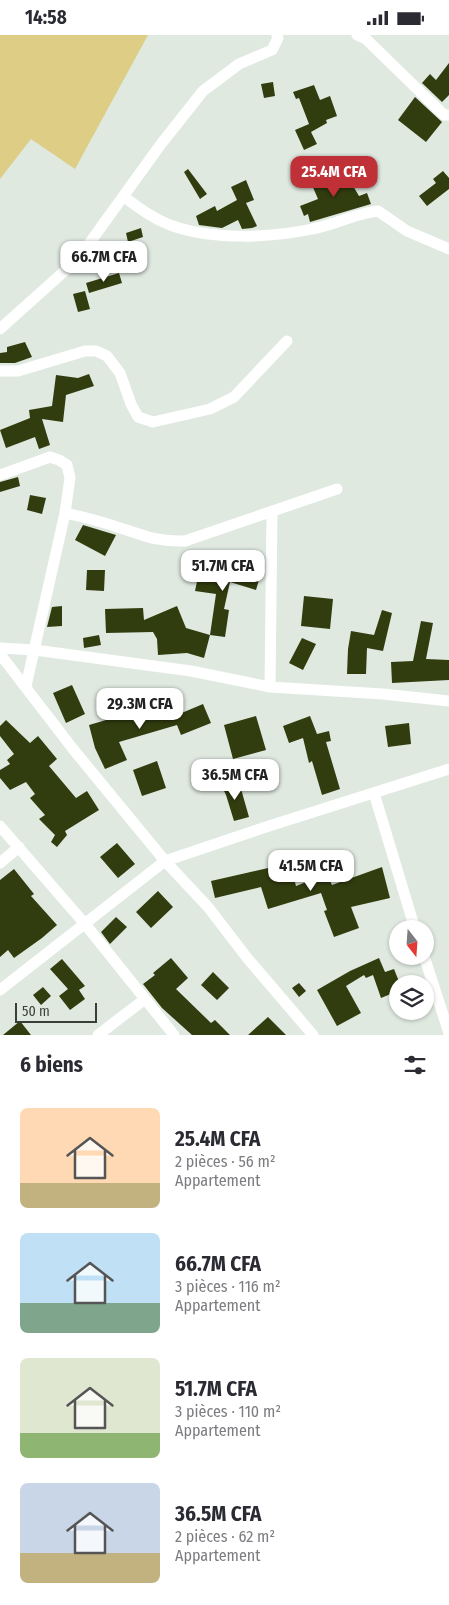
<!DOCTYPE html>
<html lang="fr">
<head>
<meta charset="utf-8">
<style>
	body { margin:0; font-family:"Fira Sans Condensed",sans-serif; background:#f2f2f3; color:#2b2b33; height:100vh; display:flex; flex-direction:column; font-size:19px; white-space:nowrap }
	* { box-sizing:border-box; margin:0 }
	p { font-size:16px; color:#7c7c81 }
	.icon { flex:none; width:28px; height:28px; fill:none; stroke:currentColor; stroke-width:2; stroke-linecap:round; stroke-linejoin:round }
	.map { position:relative; height:1000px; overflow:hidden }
	.side { display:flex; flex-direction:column; background:#fff; flex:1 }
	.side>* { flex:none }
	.needle { width:32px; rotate:163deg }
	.controls { position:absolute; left:389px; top:885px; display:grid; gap:10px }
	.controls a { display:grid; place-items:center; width:45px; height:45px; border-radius:50%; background:#fff; box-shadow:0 1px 4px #0004; font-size:25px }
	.scale { position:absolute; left:15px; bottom:12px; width:82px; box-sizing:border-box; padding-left:5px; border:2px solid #3a3e3a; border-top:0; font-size:14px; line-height:18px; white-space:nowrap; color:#3a3e3a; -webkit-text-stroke:4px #dfe9e0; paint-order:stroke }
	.price { position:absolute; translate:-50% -42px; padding:0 11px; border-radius:10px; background:#fff; color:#222; font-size:16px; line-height:32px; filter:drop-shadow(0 1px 2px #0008) }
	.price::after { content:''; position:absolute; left:50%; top:30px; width:15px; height:11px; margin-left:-8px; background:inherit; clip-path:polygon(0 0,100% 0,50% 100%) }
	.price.current { background:#c03037; color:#fff }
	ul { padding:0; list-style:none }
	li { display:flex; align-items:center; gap:15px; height:125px; padding:0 20px }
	li span { display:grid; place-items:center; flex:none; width:140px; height:100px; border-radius:8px; color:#555 }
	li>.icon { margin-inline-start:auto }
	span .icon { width:60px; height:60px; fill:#fffc; stroke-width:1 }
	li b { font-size:21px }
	h2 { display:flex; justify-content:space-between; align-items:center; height:60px; padding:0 20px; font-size:21px }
	.status { display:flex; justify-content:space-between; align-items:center; height:35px; padding:0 25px; background:#fff; direction:ltr }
	.status svg { height:14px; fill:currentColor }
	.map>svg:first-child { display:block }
</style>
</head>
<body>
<div class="status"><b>14:58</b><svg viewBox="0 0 49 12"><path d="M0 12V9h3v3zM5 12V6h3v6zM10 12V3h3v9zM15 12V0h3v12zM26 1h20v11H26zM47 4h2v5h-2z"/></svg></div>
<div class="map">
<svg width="449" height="1000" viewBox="0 0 449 1000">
	<rect width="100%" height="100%" fill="#dfe9e0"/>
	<path fill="#ddcd85" d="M0,0H148L75,134L31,104L0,144Z"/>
	<path fill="#323d0f" d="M449,28V60L442,67L422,48L430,39L436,45Z
		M273,47L275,61L264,63L261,49Z
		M314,50L320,65L330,61L337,81L326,85L327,88L311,97L317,109L304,115L295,95L309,89L299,63L296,64L293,57Z
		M415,62L442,87L426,107L398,85Z
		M188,134L207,159L200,164L184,137Z
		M343,134L359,161L367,158L371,169L310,187L308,179L304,181L300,171L318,164L312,150Z
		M443,136L449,143V154L427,171L419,161L436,148L433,144Z
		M246,145L254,165L246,168L257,191L252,193L242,194L238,185L222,193L199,190L196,181L215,171L217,176L237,165L231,152Z
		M141,193L143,202L128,207L126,198Z
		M119,238L122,248L89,258L86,248Z
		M85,256L90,274L78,277L73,259Z
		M25,307L32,322L15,328H0V318L7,317V312Z
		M89,339L94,351L66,360L63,387L42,384L50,410L39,414L35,402L6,413L0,395L30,383L29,375L52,371L56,340L78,343Z
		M18,442L20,451L0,457V447Z
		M30,460L46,463L42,479L27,475Z
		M83,490L116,500L105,521L75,505Z
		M200,532L243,540L245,533L261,538L256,555L230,547L224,574L229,575L225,602L210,600L216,559L195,556Z
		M87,535H105L104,556L86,555Z
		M304,561L333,564L330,594L301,591Z
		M62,571V591L47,592L52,572Z
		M177,571L186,593L210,600L204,623L187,618L158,620L157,604L153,597L106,598L105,574L143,573L144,585Z
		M382,575L392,578L383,616L367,613L366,639H347L348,614L351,596L374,600Z
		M421,586L433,588L426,624L449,625V645L392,648L391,627L413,626Z
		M99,600L101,610L84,613L83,603Z
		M302,603L316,609L303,635L289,628Z
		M72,650L85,679L66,688L53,658Z
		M161,669L165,685L203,669L211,688L181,700L177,690L119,707L127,725L105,734L95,713L89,690Z
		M256,681L266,715L233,724L224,690Z
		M310,681L317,699L329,696L331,706L326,707L340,754L322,760L312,726L309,728L303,703L289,708L283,691Z
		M6,685L30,708L38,701L57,724L49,731L76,763L87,756L99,775L65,796L67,800L57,812L51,807L55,800L39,784L45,780L30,763L35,759L26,747L10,755L0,743V735L10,729L7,725L14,719L0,701V691Z
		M409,688L411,709L388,712L385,691Z
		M157,726L166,753L142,761L133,735Z
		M218,743L241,754L249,782L234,786L226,760Z
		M117,808L135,829L118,843L100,822Z
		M290,828L296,851L327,839L332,850L382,832L390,863L351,872L359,893L334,902L324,876L327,875L321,858L268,874L261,852L215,863L211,846Z
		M14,834L34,859L31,861L57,890L42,903L14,923L8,915L0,922V845Z
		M158,856L173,872L151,893L136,877Z
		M116,882L127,892L110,909L101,897Z
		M171,923L188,943L176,954L211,988L215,985L230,1000H192L162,973L143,949L155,940L153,938Z
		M379,923L385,937L394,934L398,944V956L381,963L373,940L366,943L364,940L346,951L361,978L337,991L317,955L350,936Z
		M62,924L85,951L79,955L85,964L70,975L59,961L68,954L50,934Z
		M213,937L229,953L217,965L201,950Z
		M299,948L306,956L299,962L292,953Z
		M43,952L51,961L41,970L33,960Z
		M268,982L286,1000H248Z
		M20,986L31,1000H3Z"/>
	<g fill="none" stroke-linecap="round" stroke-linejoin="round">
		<path stroke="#fff" stroke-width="11" d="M357,0L366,4L444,80H449
			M124,162C139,173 155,185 173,191C213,205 271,203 312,194C335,190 356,178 378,176L407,196L449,214
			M0,294L78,224L161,109L203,56L239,29L272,15L278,3L277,0
			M0,336H18L85,316H96L107,321L120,338L131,369L138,382L153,387L210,374L234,362L287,306
			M0,440L50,422L59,425L67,430L70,443L65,478L26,651
			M65,478C83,482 100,486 117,492C144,500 156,507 185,506L337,454
			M0,613L35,615L191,636L270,652L383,659L449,666
			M0,619L73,714L165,826L208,872L248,924L313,1000
			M270,652L272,476
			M374,758L415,894
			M0,791L85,889L174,1000
			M0,828L19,812
			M424,921L449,998
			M0,955L165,826L269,791L449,734
			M98,1000L145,964"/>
	</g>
</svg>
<div class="controls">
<a><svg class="needle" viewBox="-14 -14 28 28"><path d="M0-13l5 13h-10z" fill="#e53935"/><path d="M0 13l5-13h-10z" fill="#7c7c81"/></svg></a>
<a><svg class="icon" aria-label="layers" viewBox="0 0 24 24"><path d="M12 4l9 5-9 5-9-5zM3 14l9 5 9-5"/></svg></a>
</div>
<div class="scale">50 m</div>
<b class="price current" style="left:334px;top:163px">25.4M CFA</b>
<b class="price" style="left:104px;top:248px">66.7M CFA</b>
<b class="price" style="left:223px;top:557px">51.7M CFA</b>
<b class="price" style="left:140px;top:695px">29.3M CFA</b>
<b class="price" style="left:235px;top:766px">36.5M CFA</b>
<b class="price" style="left:311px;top:857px">41.5M CFA</b>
</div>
<section class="side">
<h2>6 biens<svg class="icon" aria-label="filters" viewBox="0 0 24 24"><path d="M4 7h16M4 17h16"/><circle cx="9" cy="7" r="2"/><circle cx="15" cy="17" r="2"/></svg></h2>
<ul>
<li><span style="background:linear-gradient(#ffd9b3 75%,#c2b280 0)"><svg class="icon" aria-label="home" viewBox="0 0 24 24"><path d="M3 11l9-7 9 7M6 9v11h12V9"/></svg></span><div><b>25.4M CFA</b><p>2 pièces · 56 m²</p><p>Appartement</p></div></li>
<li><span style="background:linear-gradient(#bfe0f5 70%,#7fa58c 0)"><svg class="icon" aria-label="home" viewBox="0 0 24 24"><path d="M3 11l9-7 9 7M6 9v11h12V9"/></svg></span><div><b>66.7M CFA</b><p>3 pièces · 116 m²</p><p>Appartement</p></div></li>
<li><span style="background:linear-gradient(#dfe7d0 75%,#8fb573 0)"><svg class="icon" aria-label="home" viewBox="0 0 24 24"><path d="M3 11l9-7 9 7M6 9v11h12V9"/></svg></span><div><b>51.7M CFA</b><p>3 pièces · 110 m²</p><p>Appartement</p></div></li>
<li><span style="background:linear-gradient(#c9d6e8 70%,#c2b280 0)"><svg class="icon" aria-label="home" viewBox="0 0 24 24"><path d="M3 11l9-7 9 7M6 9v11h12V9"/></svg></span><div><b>36.5M CFA</b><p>2 pièces · 62 m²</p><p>Appartement</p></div></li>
</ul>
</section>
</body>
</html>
